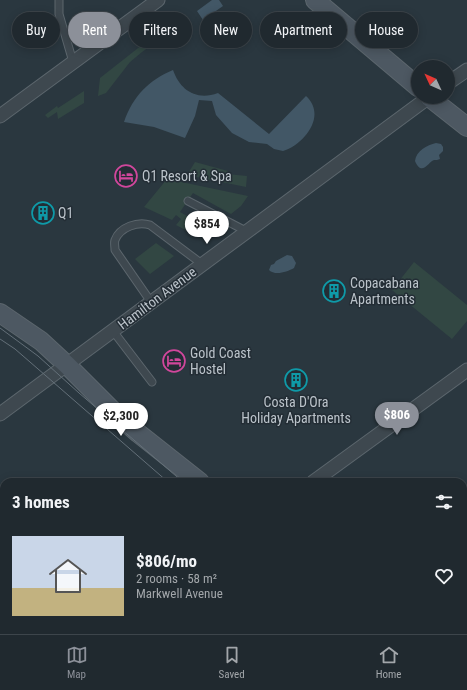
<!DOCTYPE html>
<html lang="en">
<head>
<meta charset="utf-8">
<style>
	body { margin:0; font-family:"Roboto Condensed",sans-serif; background:#2d353b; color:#f1f3f6; height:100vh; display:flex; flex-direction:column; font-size:15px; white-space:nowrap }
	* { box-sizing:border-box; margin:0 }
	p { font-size:13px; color:#a2a6aa }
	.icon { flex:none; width:22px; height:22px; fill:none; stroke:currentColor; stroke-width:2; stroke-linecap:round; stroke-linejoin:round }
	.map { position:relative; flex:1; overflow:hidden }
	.side { position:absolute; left:0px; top:478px; width:467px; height:156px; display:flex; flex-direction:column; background:#20292f; border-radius:12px 12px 0 0; box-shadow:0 2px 10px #0003,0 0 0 1px #3d454b }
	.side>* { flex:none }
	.guide { position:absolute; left:12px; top:12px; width:443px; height:36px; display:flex; gap:8px }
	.needle { width:26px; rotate:314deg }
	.controls { position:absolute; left:411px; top:60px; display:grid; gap:8px }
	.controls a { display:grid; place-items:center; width:44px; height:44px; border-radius:50%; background:#20292f; box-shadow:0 2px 10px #0003,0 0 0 1px #3d454b; font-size:20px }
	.price { position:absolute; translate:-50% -34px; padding:0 9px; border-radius:14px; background:#fff; color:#222; font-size:13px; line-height:26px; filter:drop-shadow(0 1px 2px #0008) }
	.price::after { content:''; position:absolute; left:50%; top:24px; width:12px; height:9px; margin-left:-6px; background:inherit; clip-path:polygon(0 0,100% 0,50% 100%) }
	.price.on { background:#8c9099; color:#fff }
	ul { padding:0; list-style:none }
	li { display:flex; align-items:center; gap:12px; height:100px; padding:0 12px }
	li span { display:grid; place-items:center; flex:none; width:112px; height:80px; border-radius:0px; color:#555 }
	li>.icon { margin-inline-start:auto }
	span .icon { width:48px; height:48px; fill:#fffc; stroke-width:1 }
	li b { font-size:17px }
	h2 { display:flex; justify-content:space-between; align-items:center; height:48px; padding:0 12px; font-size:17px }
	.pill { padding:0 14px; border-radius:18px; background:#20292f; box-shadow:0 2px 10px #0003,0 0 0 1px #3d454b; font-size:14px; line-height:36px }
	.pill.on { background:#8c9099; color:#fff }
	.menu { display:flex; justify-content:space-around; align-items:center; height:56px; border-top:1px solid #3d454b; background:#20292f; font-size:11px; color:#a2a6aa }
	.menu a { display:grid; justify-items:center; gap:2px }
	.menu .on { color:#8c9099 }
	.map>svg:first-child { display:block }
</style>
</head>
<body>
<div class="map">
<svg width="467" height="634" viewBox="0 0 467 634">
	<rect width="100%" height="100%" fill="#2a373f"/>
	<path fill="#324743" d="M161,30L167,34L142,52L130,62L106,93L98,96L100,78Z
		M84,91V103L58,119L57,112L48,118L45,115L57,106L58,108Z
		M195,162L228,171L227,174L247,176L246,187L187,175Z
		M167,179L248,196L241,206L231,214L193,193L180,212L210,229L199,237L176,225L181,219L176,215L172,220L144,207Z
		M156,243L174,256L150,274L135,259Z
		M414,262L467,305V321L452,339L392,290Z"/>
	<path fill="#425766" d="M212,0H219L223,6L203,20L197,11Z
		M173,70C180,90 196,101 218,93L269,134L306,96C327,115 305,144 283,151L274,149L267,144L249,142L232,133L216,115L212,101L199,100L195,116L185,138L154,127L124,122C133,96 149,80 173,70Z
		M436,143L441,144L443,147V151L439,155L440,159C438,160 436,160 434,160C428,162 422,177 415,161C416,151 427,145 436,143Z
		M287,255L292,256L296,263L294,268C287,272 275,276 269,270L271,265L274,264L276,261Z"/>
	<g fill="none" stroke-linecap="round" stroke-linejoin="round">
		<g stroke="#5c666d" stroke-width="9">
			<path id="lane" d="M59,0V14L73,62
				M188,201L246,231
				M151,302L115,250C115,246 114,243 115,240C120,227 138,221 150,225L202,264
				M113,331L152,382"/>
		</g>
		<g stroke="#5c666d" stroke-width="15">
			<path id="street" d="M448,83L467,70
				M0,116L158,0
				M0,414L429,97
				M313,482L467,370
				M107,634L112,630"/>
		</g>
		<g stroke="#5c666d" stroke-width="20">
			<path id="secondary" d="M315,0L418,87
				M429,97L467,127
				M0,313L41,341L67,365L112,410L138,433L200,482
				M380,630L385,634"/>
		</g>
		<use href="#lane" stroke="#3e484f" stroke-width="7"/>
		<use href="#street" stroke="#3e484f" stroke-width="13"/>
		<use href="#secondary" stroke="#4d5862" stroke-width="18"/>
		<path stroke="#636f78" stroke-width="1" d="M0,328L38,356L79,393L183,482
			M0,339L15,349L30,362L168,482
			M350,630L355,634
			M364,630L369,634"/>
	</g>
	<defs>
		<g id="hotel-ring" transform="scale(1.15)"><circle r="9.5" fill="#232d35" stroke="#d1479c" stroke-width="1.5"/><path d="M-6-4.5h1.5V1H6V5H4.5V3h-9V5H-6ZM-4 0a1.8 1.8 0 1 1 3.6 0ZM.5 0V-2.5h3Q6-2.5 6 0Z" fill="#d1479c"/></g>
		<g id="building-ring" transform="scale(1.15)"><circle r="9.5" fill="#232d35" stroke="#0f9aa8" stroke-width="1.5"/><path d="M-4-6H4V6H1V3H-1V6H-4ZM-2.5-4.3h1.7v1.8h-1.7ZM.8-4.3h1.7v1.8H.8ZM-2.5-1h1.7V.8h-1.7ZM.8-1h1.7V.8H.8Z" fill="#0f9aa8"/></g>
	</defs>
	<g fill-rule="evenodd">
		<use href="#hotel-ring" x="126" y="176"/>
		<use href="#building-ring" x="43" y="213"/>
		<use href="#building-ring" x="334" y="291"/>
		<use href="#hotel-ring" x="174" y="361"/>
		<use href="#building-ring" x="296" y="380"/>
	</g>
	<g text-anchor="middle" stroke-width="3" stroke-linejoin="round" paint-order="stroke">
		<g font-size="14" fill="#bbc3ca" stroke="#232d35" text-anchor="start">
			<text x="142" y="181">Q1 Resort &amp; Spa</text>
			<text x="58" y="218">Q1</text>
			<text x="350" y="288">Copacabana<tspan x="350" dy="16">Apartments</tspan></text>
			<text x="190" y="358">Gold Coast<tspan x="190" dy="16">Hostel</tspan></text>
			<text x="296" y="407" text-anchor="middle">Costa D'Ora<tspan x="296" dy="16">Holiday Apartments</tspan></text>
		</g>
		<g font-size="14" fill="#bbc3ca" stroke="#232d35">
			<text transform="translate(157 298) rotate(-37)" y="5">Hamilton Avenue</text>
		</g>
	</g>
</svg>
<div class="controls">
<a><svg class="needle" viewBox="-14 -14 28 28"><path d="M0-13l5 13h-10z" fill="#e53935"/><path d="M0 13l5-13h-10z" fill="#a2a6aa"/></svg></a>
</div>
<b class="price" style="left:207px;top:245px">$854</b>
<b class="price on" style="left:397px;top:436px">$806</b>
<b class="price" style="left:121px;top:437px">$2,300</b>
<div class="guide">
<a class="pill">Buy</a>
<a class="pill on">Rent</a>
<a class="pill">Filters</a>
<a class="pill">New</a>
<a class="pill">Apartment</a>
<a class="pill">House</a>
</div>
<section class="side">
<h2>3 homes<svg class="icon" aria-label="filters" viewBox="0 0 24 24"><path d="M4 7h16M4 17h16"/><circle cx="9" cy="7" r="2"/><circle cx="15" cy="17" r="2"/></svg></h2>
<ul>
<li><span style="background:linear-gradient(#c9d6e8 65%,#c2b280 0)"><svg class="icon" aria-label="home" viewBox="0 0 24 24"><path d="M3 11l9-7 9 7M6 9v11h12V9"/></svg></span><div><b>$806/mo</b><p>2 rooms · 58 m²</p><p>Markwell Avenue</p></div><svg class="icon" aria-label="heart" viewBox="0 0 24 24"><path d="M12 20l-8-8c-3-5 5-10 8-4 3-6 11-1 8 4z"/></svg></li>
</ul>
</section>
</div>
<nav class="menu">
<a class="on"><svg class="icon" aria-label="map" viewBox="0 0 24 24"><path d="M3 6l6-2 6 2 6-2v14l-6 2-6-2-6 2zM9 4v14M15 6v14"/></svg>Map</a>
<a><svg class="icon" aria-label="saved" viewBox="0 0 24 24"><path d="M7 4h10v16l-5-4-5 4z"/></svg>Saved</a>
<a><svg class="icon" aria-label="home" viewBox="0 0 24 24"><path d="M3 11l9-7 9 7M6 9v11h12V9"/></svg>Home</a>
</nav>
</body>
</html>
